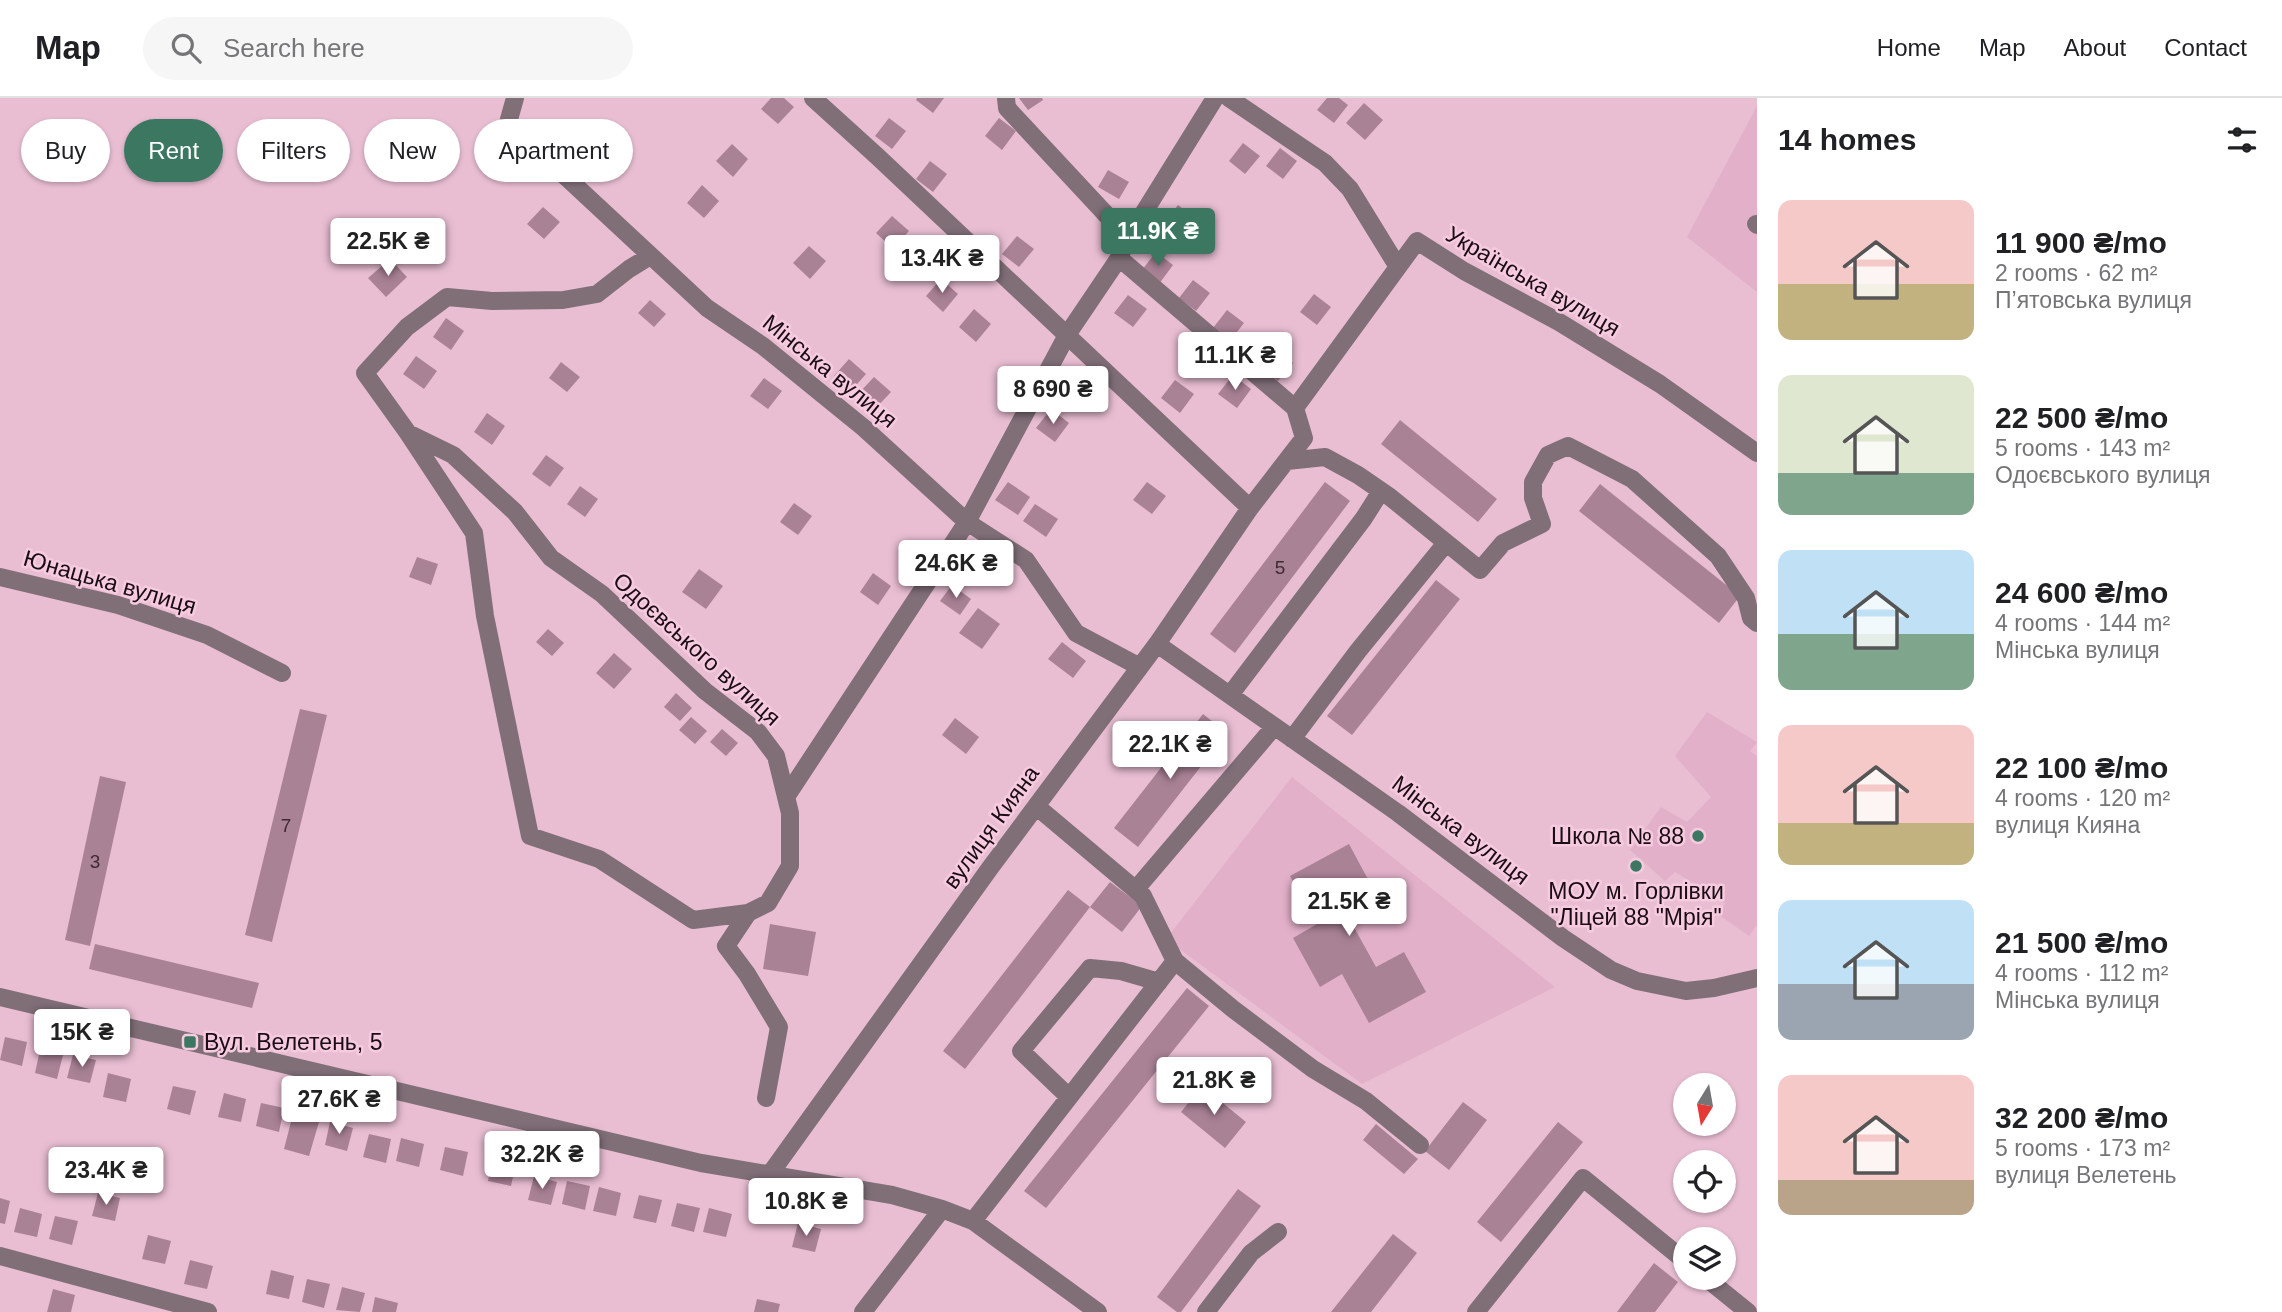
<!DOCTYPE html>
<html lang="en">
<head>
<meta charset="utf-8">
<style>
	body { margin:0; font-family:Helvetica,sans-serif; background:#f6f6f6; color:#202124; height:100vh; display:flex; flex-direction:column; font-size:26px; white-space:nowrap }
	* { box-sizing:border-box; margin:0 }
	p { font-size:23px; color:#757577 }
	.icon { flex:none; width:38px; height:38px; fill:none; stroke:currentColor; stroke-width:2; stroke-linecap:round; stroke-linejoin:round }
	.map { position:relative; flex:1; overflow:hidden }
	.drawer { display:flex; flex-direction:column; background:#fff; width:525px }
	.drawer>* { flex:none }
	.top-card { position:absolute; left:21px; top:21px; width:665px; height:63px; display:flex; gap:14px }
	.needle { width:46px; rotate:191deg }
	.fabs { position:absolute; left:1673px; top:975px; display:grid; gap:14px }
	.fabs a { display:grid; place-items:center; width:63px; height:63px; border-radius:50%; background:#fff; box-shadow:0 2px 5px #0004; font-size:35px }
	.price { position:absolute; translate:-50% -60px; padding:0 16px; border-radius:7px; background:#fff; color:#222; font-size:23px; line-height:46px; filter:drop-shadow(0 2px 4px #0008) }
	.price::after { content:''; position:absolute; left:50%; top:42px; width:21px; height:16px; margin-left:-10px; background:inherit; clip-path:polygon(0 0,100% 0,50% 100%) }
	.price.selected { background:#3b7761; color:#fff }
	ul { padding:0; list-style:none }
	li { display:flex; align-items:center; gap:21px; height:175px; padding:0 21px }
	li span { display:grid; place-items:center; flex:none; width:196px; height:140px; border-radius:14px; color:#555 }
	li>.icon { margin-inline-start:auto }
	span .icon { width:84px; height:84px; fill:#fffc; stroke-width:1 }
	li b { font-size:30px }
	h2 { display:flex; justify-content:space-between; align-items:center; height:84px; padding:0 21px; font-size:30px }
	.tag { padding:0 24px; border-radius:32px; background:#fff; box-shadow:0 2px 5px #0004; font-size:24px; line-height:63px }
	.tag.selected { background:#3b7761; color:#fff }
	header { display:flex; align-items:center; gap:42px; box-sizing:border-box; height:98px; padding:0 35px; background:#fff; border-bottom:2px solid #e0e0e0 }
	header strong { font-size:33px }
	nav { display:flex; gap:38px; margin-inline-start:auto; font-size:24px }
	.search { width:490px; height:63px; background:#f6f6f6; display:flex; align-items:center; gap:18px; box-sizing:border-box; padding:0 24px; border-radius:38px; color:#757577; font-size:26px }
	main { display:flex; flex:1; min-height:0 }
	.map>svg:first-child { display:block }
</style>
</head>
<body>
<header>
<strong>Map</strong>
<div class="search"><svg class="icon" aria-label="search" viewBox="0 0 24 24"><circle cx="10" cy="10" r="6"/><path d="M15 15l6 6"/></svg>Search here</div>
<nav><a>Home</a><a>Map</a><a>About</a><a>Contact</a></nav>
</header>
<main>
<div class="map">
<svg width="1757" height="1214" viewBox="0 0 1757 1214">
	<rect width="100%" height="100%" fill="#e9bed3"/>
	<path fill="#e2b0c9" d="M1757,8V194L1687,139Z
		M1707,614L1757,644L1750,653L1757,658V827L1749,838L1719,817L1725,805L1675,774L1665,783L1630,752L1661,709L1687,724L1711,699L1675,658Z
		M1292,679L1555,889L1362,986L1166,841Z"/>
	<path fill="#aa8296" d="M771,0H784L794,9L778,26L761,11Z
		M917,0H944L933,15L916,2Z
		M1019,0H1042L1043,2L1028,12Z
		M1327,0H1339L1348,7L1334,25L1317,12Z
		M1364,5L1383,22L1365,42L1346,25Z
		M889,20L906,33L892,51L875,38Z
		M999,20L1016,33L1002,52L985,38Z
		M1243,45L1260,58L1245,76L1229,63Z
		M732,46L748,61L733,79L716,63Z
		M590,50L607,66L591,83L574,68Z
		M1280,50L1297,63L1283,81L1266,68Z
		M930,63L947,76L933,94L916,81Z
		M1108,72L1129,84L1119,101L1098,89Z
		M702,87L719,103L704,120L687,105Z
		M1178,107L1195,120L1181,138L1164,125Z
		M543,109L560,124L544,141L527,126Z
		M892,118L909,133L893,151L876,135Z
		M1017,138L1034,151L1019,169L1002,156Z
		M809,148L826,163L810,181L793,165Z
		M1156,154L1173,167L1159,186L1142,172Z
		M390,161L407,179L386,199L368,180Z
		M941,181L958,196L943,214L926,198Z
		M1193,182L1210,195L1196,213L1179,200Z
		M1314,196L1331,209L1317,227L1300,214Z
		M1128,197L1147,211L1133,229L1114,215Z
		M650,202L666,216L654,229L638,215Z
		M974,211L991,226L976,244L959,229Z
		M1227,212L1244,225L1230,243L1213,230Z
		M446,220L464,233L451,252L433,239Z
		M1276,252L1293,265L1278,283L1261,270Z
		M416,258L437,273L424,291L403,276Z
		M849,261L866,276L851,293L834,278Z
		M561,264L580,279L567,294L549,280Z
		M1233,277L1251,291L1237,310L1218,296Z
		M874,279L891,294L875,311L858,296Z
		M764,280L782,293L768,311L750,298Z
		M1175,282L1194,296L1180,315L1161,300Z
		M1051,311L1069,325L1055,344L1036,330Z
		M487,315L505,328L492,347L474,334Z
		M1400,322L1497,401L1478,424L1381,346Z
		M546,357L564,370L550,389L532,376Z
		M1008,384L1030,399L1018,417L995,402Z
		M1147,384L1166,398L1152,416L1133,402Z
		M1325,384L1350,403L1235,555L1210,536Z
		M1600,386L1740,498L1719,525L1579,413Z
		M580,388L598,401L585,419L567,406Z
		M794,405L812,418L798,437L780,424Z
		M1035,406L1058,421L1046,439L1023,423Z
		M417,459L438,466L431,487L409,479Z
		M699,471L723,488L706,511L682,494Z
		M873,475L891,488L878,507L860,494Z
		M1436,482L1460,501L1352,637L1327,618Z
		M952,487L971,501L960,517L940,503Z
		M978,510L1000,526L982,551L959,535Z
		M548,531L564,545L552,558L536,544Z
		M1062,544L1086,563L1073,580L1048,561Z
		M614,555L632,571L614,591L596,575Z
		M676,595L692,610L680,623L664,609Z
		M300,611L327,617L272,844L245,837Z
		M1203,616L1227,635L1138,749L1114,730Z
		M691,619L707,633L695,646L679,632Z
		M955,620L979,639L966,656L942,637Z
		M722,631L738,645L726,658L710,644Z
		M100,678L126,684L90,848L65,842Z
		M1349,746L1371,787L1340,804L1376,869L1404,854L1426,894L1369,925L1342,876L1320,889L1293,840L1317,826L1290,778Z
		M1110,784L1142,808L1122,834L1090,809L965,971L943,953L1068,792L1090,809Z
		M770,826L816,834L808,878L763,871Z
		M95,846L259,885L252,910L89,871Z
		M1187,890L1209,908L1046,1110L1024,1093Z
		M5,939L27,944L22,968L0,962Z
		M40,952L63,957L57,981L35,975Z
		M73,957L96,962L90,985L67,980Z
		M108,975L131,981L126,1004L103,999Z
		M173,988L196,993L190,1017L167,1011Z
		M1202,988L1246,1024L1225,1050L1181,1014Z
		M224,995L246,1001L241,1024L218,1019Z
		M1463,1004L1487,1022L1449,1072L1425,1053Z
		M261,1005L284,1010L279,1034L256,1028Z
		M293,1016L319,1024L309,1058L284,1051Z
		M330,1024L353,1030L347,1053L325,1047Z
		M1558,1024L1583,1044L1501,1144L1477,1124Z
		M1376,1026L1418,1061L1404,1076L1363,1042Z
		M369,1036L391,1041L386,1065L363,1059Z
		M401,1040L424,1046L419,1069L396,1063Z
		M445,1049L468,1054L463,1078L440,1072Z
		M493,1059L516,1065L511,1088L488,1083Z
		M534,1078L557,1084L551,1107L528,1102Z
		M567,1083L590,1088L585,1112L562,1106Z
		M599,1089L621,1095L616,1118L593,1113Z
		M1238,1091L1261,1108L1181,1214H1177L1157,1199Z
		M98,1095L120,1100L115,1123L92,1118Z
		M639,1097L662,1102L656,1125L633,1120Z
		M0,1100L10,1103L5,1126L0,1125Z
		M677,1105L700,1110L694,1134L671,1128Z
		M20,1110L42,1116L37,1139L14,1134Z
		M709,1110L732,1116L726,1139L703,1134Z
		M55,1118L78,1123L72,1147L49,1141Z
		M798,1125L821,1131L815,1154L792,1149Z
		M1393,1136L1417,1155L1371,1214H1331Z
		M148,1137L171,1143L165,1166L142,1161Z
		M190,1162L213,1168L207,1191L184,1186Z
		M1654,1165L1678,1184L1655,1214H1617Z
		M271,1172L294,1178L289,1201L266,1196Z
		M307,1181L330,1186L324,1210L302,1204Z
		M342,1189L365,1195L360,1214L336,1212Z
		M53,1191L75,1197L71,1214H47Z
		M375,1199L398,1205L396,1214H372Z
		M757,1201L780,1206L778,1214H754Z"/>
	<g fill="none" stroke-linecap="round" stroke-linejoin="round">
		<path stroke="#816f78" stroke-width="18" d="M515,0L508,25L707,210L763,248L864,330L967,424L1026,462L1076,535L1140,569
			M813,0L878,59L1250,410
			M1006,0L1007,10L1128,140
			M1229,0L1325,65L1350,91L1398,169
			M1756,126L1757,127
			M1119,160L1295,310
			M408,335L474,435L485,518L530,738L599,761L693,822L748,815L768,805L790,768V715L776,658L758,634L705,593L602,496L551,460L515,414L453,357L408,335L365,275L407,229L447,199L492,203L563,202L597,196L629,171L650,158
			M1287,363L1325,359L1358,377L1390,399L1480,472L1503,445L1542,426L1533,400V384L1548,357L1568,348L1632,381L1718,458L1746,500L1751,520L1757,525
			M0,479L118,507L207,537L282,575
			M1157,546L1398,715L1563,840L1611,872L1637,883L1686,893L1714,890L1757,880
			M1230,597L1364,420L1381,393
			M1292,641L1358,553L1446,445
			M786,699L967,424L1067,237L1119,160L1128,140L1215,0
			M1036,708L1143,798L1175,863L1233,911L1313,971L1366,1003L1420,1047
			M1136,791L1274,629
			M748,815L726,848L747,876L779,929L766,1000
			M0,899L701,1065L892,1097L942,1111L973,1123L1098,1214
			M1069,999L1021,953L1090,870L1121,873L1159,884
			M770,1076L990,770L1157,546L1250,410L1304,340L1295,310L1417,143L1464,173L1559,224L1660,286L1757,355
			M973,1123L1175,863
			M0,1158L208,1214
			M1706,1180L1748,1214
			M863,1214L942,1111
			M1206,1214L1251,1155L1278,1134
			M1476,1214L1583,1080L1685,1163"/>
	</g>
	<g fill="#3b7761" stroke="#f6cbe0" stroke-width="2.5">
		<circle cx="1698" cy="738" r="7"/>
		<circle cx="1636" cy="768" r="7"/>
		<rect x="183" y="937" width="14" height="14" rx="3.5"/>
	</g>
	<g text-anchor="middle" stroke-width="5" stroke-linejoin="round" paint-order="stroke">
		<g font-size="19" fill="#3f2a34">
			<text x="1280" y="476">5</text>
			<text x="286" y="734">7</text>
			<text x="95" y="770">3</text>
		</g>
		<g font-size="23" fill="#1b0d14" stroke="#f6cbe0">
			<text transform="translate(1533 183) rotate(30)" y="8">Українська вулиця</text>
			<text transform="translate(830 273) rotate(39)" y="8">Мінська вулиця</text>
			<text transform="translate(110 484) rotate(16)" y="8">Юнацька вулиця</text>
			<text transform="translate(697 551) rotate(42)" y="8">Одоєвського вулиця</text>
			<text transform="translate(991 729) rotate(-54)" y="8">вулиця Кияна</text>
			<text transform="translate(1461 732) rotate(37)" y="8">Мінська вулиця</text>
		</g>
		<g font-size="23" fill="#1b0d14" stroke="#f6cbe0" text-anchor="end">
			<text x="1684" y="746">Школа № 88</text>
			<text x="1636" y="801" text-anchor="middle">МОУ м. Горлівки<tspan x="1636" dy="26">"Ліцей 88 "Мрія"</tspan></text>
			<text x="204" y="952" text-anchor="start">Вул. Велетень, 5</text>
		</g>
	</g>
</svg>
<div class="fabs">
<a><svg class="needle" viewBox="-14 -14 28 28"><path d="M0-13l5 13h-10z" fill="#e53935"/><path d="M0 13l5-13h-10z" fill="#757577"/></svg></a>
<a><svg class="icon" aria-label="locate" viewBox="0 0 24 24"><circle cx="12" cy="12" r="6"/><path d="M12 2v4M12 18v4M2 12h4M18 12h4"/></svg></a>
<a><svg class="icon" aria-label="layers" viewBox="0 0 24 24"><path d="M12 4l9 5-9 5-9-5zM3 14l9 5 9-5"/></svg></a>
</div>
<b class="price selected" style="left:1158px;top:170px">11.9K ₴</b>
<b class="price" style="left:388px;top:180px">22.5K ₴</b>
<b class="price" style="left:942px;top:197px">13.4K ₴</b>
<b class="price" style="left:1235px;top:294px">11.1K ₴</b>
<b class="price" style="left:1053px;top:328px">8 690 ₴</b>
<b class="price" style="left:956px;top:502px">24.6K ₴</b>
<b class="price" style="left:1170px;top:683px">22.1K ₴</b>
<b class="price" style="left:1349px;top:840px">21.5K ₴</b>
<b class="price" style="left:82px;top:971px">15K ₴</b>
<b class="price" style="left:1214px;top:1019px">21.8K ₴</b>
<b class="price" style="left:339px;top:1038px">27.6K ₴</b>
<b class="price" style="left:542px;top:1093px">32.2K ₴</b>
<b class="price" style="left:106px;top:1109px">23.4K ₴</b>
<b class="price" style="left:806px;top:1140px">10.8K ₴</b>
<div class="top-card">
<a class="tag">Buy</a>
<a class="tag selected">Rent</a>
<a class="tag">Filters</a>
<a class="tag">New</a>
<a class="tag">Apartment</a>
</div>
</div>
<section class="drawer">
<h2>14 homes<svg class="icon" aria-label="filters" viewBox="0 0 24 24"><path d="M4 7h16M4 17h16"/><circle cx="9" cy="7" r="2"/><circle cx="15" cy="17" r="2"/></svg></h2>
<ul>
<li><span style="background:linear-gradient(#f6c9c9 60%,#c2b280 0)"><svg class="icon" aria-label="home" viewBox="0 0 24 24"><path d="M3 11l9-7 9 7M6 9v11h12V9"/></svg></span><div><b>11 900 ₴/mo</b><p>2 rooms · 62 m²</p><p>П’ятовська вулиця</p></div></li>
<li><span style="background:linear-gradient(#dfe7d0 70%,#7fa58c 0)"><svg class="icon" aria-label="home" viewBox="0 0 24 24"><path d="M3 11l9-7 9 7M6 9v11h12V9"/></svg></span><div><b>22 500 ₴/mo</b><p>5 rooms · 143 m²</p><p>Одоєвського вулиця</p></div></li>
<li><span style="background:linear-gradient(#bfe0f5 60%,#7fa58c 0)"><svg class="icon" aria-label="home" viewBox="0 0 24 24"><path d="M3 11l9-7 9 7M6 9v11h12V9"/></svg></span><div><b>24 600 ₴/mo</b><p>4 rooms · 144 m²</p><p>Мінська вулиця</p></div></li>
<li><span style="background:linear-gradient(#f6c9c9 70%,#c2b280 0)"><svg class="icon" aria-label="home" viewBox="0 0 24 24"><path d="M3 11l9-7 9 7M6 9v11h12V9"/></svg></span><div><b>22 100 ₴/mo</b><p>4 rooms · 120 m²</p><p>вулиця Кияна</p></div></li>
<li><span style="background:linear-gradient(#bfe0f5 60%,#9aa5b1 0)"><svg class="icon" aria-label="home" viewBox="0 0 24 24"><path d="M3 11l9-7 9 7M6 9v11h12V9"/></svg></span><div><b>21 500 ₴/mo</b><p>4 rooms · 112 m²</p><p>Мінська вулиця</p></div></li>
<li><span style="background:linear-gradient(#f6c9c9 75%,#b9a48a 0)"><svg class="icon" aria-label="home" viewBox="0 0 24 24"><path d="M3 11l9-7 9 7M6 9v11h12V9"/></svg></span><div><b>32 200 ₴/mo</b><p>5 rooms · 173 m²</p><p>вулиця Велетень</p></div></li>
</ul>
</section>
</main>
</body>
</html>
